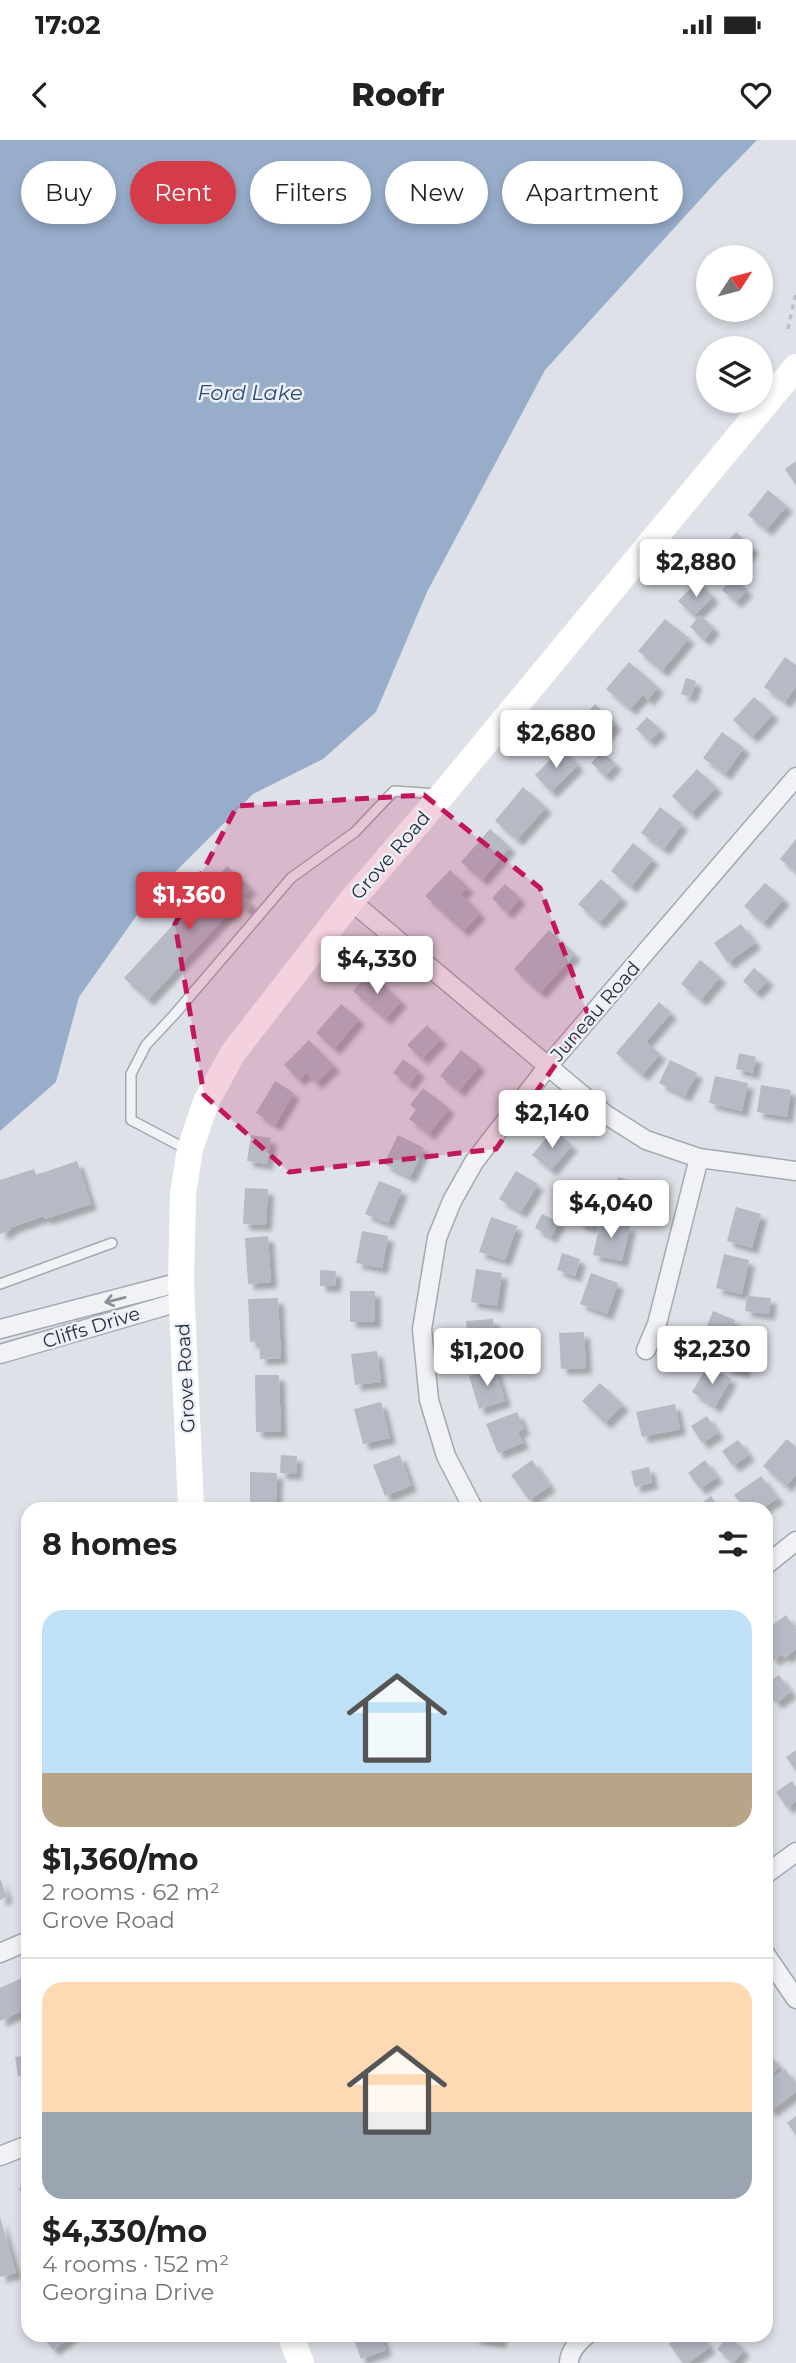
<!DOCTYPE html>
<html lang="en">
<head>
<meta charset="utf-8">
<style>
	body { margin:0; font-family:Montserrat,sans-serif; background:#f6f6f6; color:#222; height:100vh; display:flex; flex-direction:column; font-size:26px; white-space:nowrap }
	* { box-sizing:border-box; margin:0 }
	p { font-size:23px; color:#767676 }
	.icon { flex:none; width:38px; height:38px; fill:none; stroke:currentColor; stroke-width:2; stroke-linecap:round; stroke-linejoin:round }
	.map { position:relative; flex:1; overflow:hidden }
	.details { position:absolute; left:21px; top:1362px; width:752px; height:840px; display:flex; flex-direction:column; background:#fff; border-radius:21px; box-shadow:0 4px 10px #0003 }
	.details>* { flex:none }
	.hud { position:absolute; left:21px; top:21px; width:754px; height:63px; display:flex; gap:14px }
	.needle { width:46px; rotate:54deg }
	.tools { position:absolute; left:696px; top:105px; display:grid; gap:14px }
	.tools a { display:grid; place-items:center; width:77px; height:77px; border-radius:50%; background:#fff; box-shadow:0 4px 10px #0003; font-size:35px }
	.price { position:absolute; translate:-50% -60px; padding:0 16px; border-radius:7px; background:#fff; color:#222; font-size:23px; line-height:46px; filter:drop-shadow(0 2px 4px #0008) }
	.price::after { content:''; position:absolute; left:50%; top:42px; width:21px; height:16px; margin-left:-10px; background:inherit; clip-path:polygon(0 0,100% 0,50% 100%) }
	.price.selected { background:#d43c4a; color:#fff }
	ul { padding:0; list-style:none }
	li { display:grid; align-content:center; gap:14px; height:371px; padding:0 21px }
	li+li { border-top:2px solid #e0e0e0 }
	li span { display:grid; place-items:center; height:217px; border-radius:21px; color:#555 }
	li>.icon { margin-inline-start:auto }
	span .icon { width:126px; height:126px; fill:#fffc; stroke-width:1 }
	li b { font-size:30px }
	h2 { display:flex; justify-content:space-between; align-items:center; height:84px; padding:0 21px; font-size:30px }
	.pill { padding:0 24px; border-radius:32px; background:#fff; box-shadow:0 4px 10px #0003; font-size:24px; line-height:63px }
	.pill.selected { background:#d43c4a; color:#fff }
	.status { display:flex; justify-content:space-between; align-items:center; height:49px; padding:0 35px; background:#fff; direction:ltr }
	.status svg { height:19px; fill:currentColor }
	header { display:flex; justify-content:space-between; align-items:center; height:91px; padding:0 21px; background:#fff; font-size:32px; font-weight:800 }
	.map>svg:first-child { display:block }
</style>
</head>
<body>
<div class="status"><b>17:02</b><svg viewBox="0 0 49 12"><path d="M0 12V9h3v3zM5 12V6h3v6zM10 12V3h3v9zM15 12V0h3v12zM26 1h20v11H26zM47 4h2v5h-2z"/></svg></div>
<header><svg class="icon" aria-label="back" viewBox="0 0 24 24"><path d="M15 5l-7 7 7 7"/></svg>Roofr<svg class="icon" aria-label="heart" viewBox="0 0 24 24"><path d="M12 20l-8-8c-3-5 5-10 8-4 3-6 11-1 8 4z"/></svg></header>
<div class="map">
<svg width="796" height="2223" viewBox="0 0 796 2223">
	<defs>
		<filter id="shadow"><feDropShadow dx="6" dy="6" stdDeviation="2" flood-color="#0004"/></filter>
	</defs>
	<rect width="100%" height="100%" fill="#dee1e8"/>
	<path fill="#97adca" d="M0,0H757L717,41L545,230L427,452L376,572L323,619L253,654L149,758L79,857L56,942L0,991Z"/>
	<path fill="#b5bac5" filter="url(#shadow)" d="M796,321V345L785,329Z
		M768,350L787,366L766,390L748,375Z
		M736,392L753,408L727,437L710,421Z
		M733,437L747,450L736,462L722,450Z
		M698,441L713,457L694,476L678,461Z
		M700,475L714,488L704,500L690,487Z
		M665,479L689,498L662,531L638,511Z
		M785,517L796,525V547L785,562L764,547Z
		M629,522L658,547L648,560L643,555L630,569L606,549Z
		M686,538L696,541L691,557L681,554Z
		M754,557L773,574L752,597L733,580Z
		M595,564L616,584L593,608L573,589Z
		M647,577L661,590L649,601L636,589Z
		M722,592L744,608L725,634L703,618Z
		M562,608L578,625L551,652L535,635Z
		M602,612L616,624L605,636L591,623Z
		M697,629L716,647L691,674L672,656Z
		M523,647L546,667L517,700L495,681Z
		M660,667L682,684L664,709L641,693Z
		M490,689L510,707L482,740L461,722Z
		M796,699V732L780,719Z
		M633,703L653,719L631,747L611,731Z
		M227,726L251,748L243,756L252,765L247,771L238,763L148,860L124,838Z
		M450,730L468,747L461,754L480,773L463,791L425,756Z
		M601,739L622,758L599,783L578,764Z
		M765,743L784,759L763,783L744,766Z
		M505,744L520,758L507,773L492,758Z
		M741,784L755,803L728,823L714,803Z
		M549,790L575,814L540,853L514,829Z
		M700,820L720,837L701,860L681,844Z
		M754,828L768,840L756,853L743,841Z
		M370,832L401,861L385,879L353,851Z
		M659,862L671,873L646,902L660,914L642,935L616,913Z
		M341,864L359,879L334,909L316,893Z
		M427,885L441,899L422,919L407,905Z
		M309,900L334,926L316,943L306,933L299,940L284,925Z
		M461,910L480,925L459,951L440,936Z
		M739,913L756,917L753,933L736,929Z
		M403,919L419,931L409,945L393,933Z
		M670,920L697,933L685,956L659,943Z
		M715,936L748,943L742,971L709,963Z
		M275,941L294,953L275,985L256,973Z
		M761,945L791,950L787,977L757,972Z
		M423,948L449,968L429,994L409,979L416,970L410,965Z
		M553,990L572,1005L551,1030L532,1015Z
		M251,995L271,998L267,1024L247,1021Z
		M398,995L424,1008L410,1037L384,1024Z
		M77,1021L91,1064L45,1079L44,1076L10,1088L11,1090L0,1094V1040L34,1029L36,1035Z
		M516,1031L538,1044L521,1072L499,1059Z
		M618,1037L644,1044L635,1074L609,1067Z
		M379,1041L402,1050L388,1083L365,1074Z
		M245,1048L268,1049L266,1085L243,1084Z
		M736,1067L761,1074L752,1108L727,1101Z
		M582,1068L591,1071L589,1079L595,1080L592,1088L578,1083Z
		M542,1074L559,1082L551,1097L535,1088Z
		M491,1077L517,1086L505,1120L479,1112Z
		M601,1079L630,1086L622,1121L593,1115Z
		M362,1091L388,1096L382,1128L356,1123Z
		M268,1096L271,1142L248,1144L245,1098Z
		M562,1113L580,1119L575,1136L557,1130Z
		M724,1114L749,1120L742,1154L716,1148Z
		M476,1129L502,1133L497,1166L471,1162Z
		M320,1130L336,1131L335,1146H320Z
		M591,1133L618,1143L607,1174L580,1164Z
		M350,1151H375V1182H350Z
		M747,1156L771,1158L769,1174L745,1171Z
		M278,1158L281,1218L260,1219L259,1201L250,1202L248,1159Z
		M713,1171L735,1180L723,1210L701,1201Z
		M493,1179L496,1210L469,1213L466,1181Z
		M584,1192L586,1228L561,1229L559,1193Z
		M377,1211L381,1242L355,1245L351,1214Z
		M729,1212L747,1217L743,1232L725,1227Z
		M708,1225L731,1239L715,1267L692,1252Z
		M495,1228L505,1261L479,1269L469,1236Z
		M255,1235H279L281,1292H256Z
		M600,1243L623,1265L605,1283L582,1261Z
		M381,1262L390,1298L363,1304L354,1269Z
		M675,1264L680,1289L642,1297L636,1272Z
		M517,1272L524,1289L518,1292L523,1303L498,1313L486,1284Z
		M707,1276L718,1293L702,1303L691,1286Z
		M787,1299L796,1307V1335L786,1346L763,1326Z
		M738,1300L749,1315L733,1326L722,1311Z
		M281,1315L297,1316L296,1334L280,1333Z
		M400,1315L411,1346L385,1356L373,1325Z
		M532,1320L550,1346L529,1360L511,1335Z
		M705,1320L717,1337L700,1349L688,1333Z
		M649,1327L652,1343L635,1347L631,1331Z
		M250,1332L277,1333L276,1368H250Z
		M761,1336L778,1358L763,1368H744L734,1355Z
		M711,1356L720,1368L725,1364L729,1368H701L699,1365Z
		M786,1475L796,1489V1509L785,1518L782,1514L774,1520L766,1510V1490Z
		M779,1535L791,1552L776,1563L766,1550V1544Z
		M796,1610V1631L786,1617Z
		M792,1641L796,1647V1661L787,1668L776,1652Z
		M0,1738L7,1757L0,1760Z
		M24,1837L28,1846V1868L0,1881V1848Z
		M28,1915V1934L18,1936L15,1917Z
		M771,1916L780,1927L766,1937V1919Z
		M785,1929L796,1944V1952L771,1971L766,1965V1943Z
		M796,1976V1995L787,1983Z
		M28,2044V2068L19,2048Z
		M0,2077L16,2133L0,2137Z
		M41,2194H74L53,2210Z
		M352,2194H380L386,2210L361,2219Z
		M474,2194H501L500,2202L474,2198Z
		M682,2194H700L710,2207L688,2223H683L669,2204Z
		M729,2196L744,2210L733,2223L717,2209Z"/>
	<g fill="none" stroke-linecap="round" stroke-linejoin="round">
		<g stroke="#a3a8b2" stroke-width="12">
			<path id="lane" d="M188,1010L131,980V934L146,905L174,875L291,738L355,692L394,651L438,654
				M0,1144L112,1103"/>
		</g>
		<g stroke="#a3a8b2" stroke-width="21">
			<path id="street" d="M351,761L605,974L646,1000L699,1018L796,1031
				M0,1189L181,1142
				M646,1210L657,1184L699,1018
				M0,1214L182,1161
				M473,1368L446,1316L429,1260L422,1189L437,1098L452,1061L474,1022L548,926L796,637
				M766,1425L796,1401
				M766,1734L796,1712
				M0,1813L28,1801
				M766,1815L796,1859
				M0,2016L28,2005
				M569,2223C569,2212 579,2201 588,2194"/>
		</g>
		<path stroke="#bcbfc7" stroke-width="3.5" stroke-dasharray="5 5" stroke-linecap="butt" d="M788,189L796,152"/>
		<use href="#lane" stroke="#f1f2f6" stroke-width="9"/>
		<use href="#street" stroke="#f1f2f6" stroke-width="18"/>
		<path stroke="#fff" stroke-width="26" d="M191,1368L181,1142L183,1054L190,1009L206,962L233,913L351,761L443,654L796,227
			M290,2194L301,2223"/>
	</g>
	<defs><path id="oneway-shaft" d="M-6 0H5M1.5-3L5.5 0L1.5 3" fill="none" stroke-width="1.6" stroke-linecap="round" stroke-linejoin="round" transform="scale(1.75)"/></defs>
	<use stroke="#8c909b" href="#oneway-shaft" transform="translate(115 1160) rotate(166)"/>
	<path fill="#c2185b" fill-opacity="0.2" stroke="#c2185b" stroke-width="5" stroke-dasharray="14 9" stroke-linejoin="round" d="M424,655L540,748L589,877L496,1009L289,1032L204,955L175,784L237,666Z"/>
	<g text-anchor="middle" stroke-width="5" stroke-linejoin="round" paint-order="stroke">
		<g font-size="19" fill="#262e40" stroke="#edf0f6">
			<text transform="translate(390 715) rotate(-49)" y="7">Grove Road</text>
			<text transform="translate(595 871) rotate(-49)" y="7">Juneau Road</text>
			<text transform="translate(91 1187) rotate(-17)" y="7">Cliffs Drive</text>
			<text transform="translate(185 1238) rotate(-93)" y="7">Grove Road</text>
		</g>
		<g font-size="21" font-style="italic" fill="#2f4a75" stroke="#edf0f6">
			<text x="250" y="260">Ford Lake</text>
		</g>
	</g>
</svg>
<div class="tools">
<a><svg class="needle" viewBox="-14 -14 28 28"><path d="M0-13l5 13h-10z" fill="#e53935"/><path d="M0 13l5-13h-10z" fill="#767676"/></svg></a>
<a><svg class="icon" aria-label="layers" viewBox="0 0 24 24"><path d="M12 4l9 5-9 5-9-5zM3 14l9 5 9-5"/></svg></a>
</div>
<b class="price" style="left:696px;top:459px">$2,880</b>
<b class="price" style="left:556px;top:630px">$2,680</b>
<b class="price selected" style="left:189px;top:792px">$1,360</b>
<b class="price" style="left:377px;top:856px">$4,330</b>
<b class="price" style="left:552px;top:1010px">$2,140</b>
<b class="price" style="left:611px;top:1100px">$4,040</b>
<b class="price" style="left:712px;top:1246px">$2,230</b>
<b class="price" style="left:487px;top:1248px">$1,200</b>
<div class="hud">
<a class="pill">Buy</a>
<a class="pill selected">Rent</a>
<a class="pill">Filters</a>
<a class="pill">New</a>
<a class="pill">Apartment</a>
</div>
<section class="details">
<h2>8 homes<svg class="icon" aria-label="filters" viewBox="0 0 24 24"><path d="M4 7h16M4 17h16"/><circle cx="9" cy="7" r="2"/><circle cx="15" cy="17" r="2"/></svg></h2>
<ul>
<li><span style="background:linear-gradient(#bfe0f5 75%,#b9a48a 0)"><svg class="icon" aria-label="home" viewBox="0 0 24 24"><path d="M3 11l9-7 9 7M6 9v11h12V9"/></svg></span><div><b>$1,360/mo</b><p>2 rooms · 62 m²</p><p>Grove Road</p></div></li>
<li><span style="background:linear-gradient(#ffd9b3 60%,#9aa5b1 0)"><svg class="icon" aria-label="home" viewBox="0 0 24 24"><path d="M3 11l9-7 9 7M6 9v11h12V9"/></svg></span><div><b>$4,330/mo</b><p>4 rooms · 152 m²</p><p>Georgina Drive</p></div></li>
</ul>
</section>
</div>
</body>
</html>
